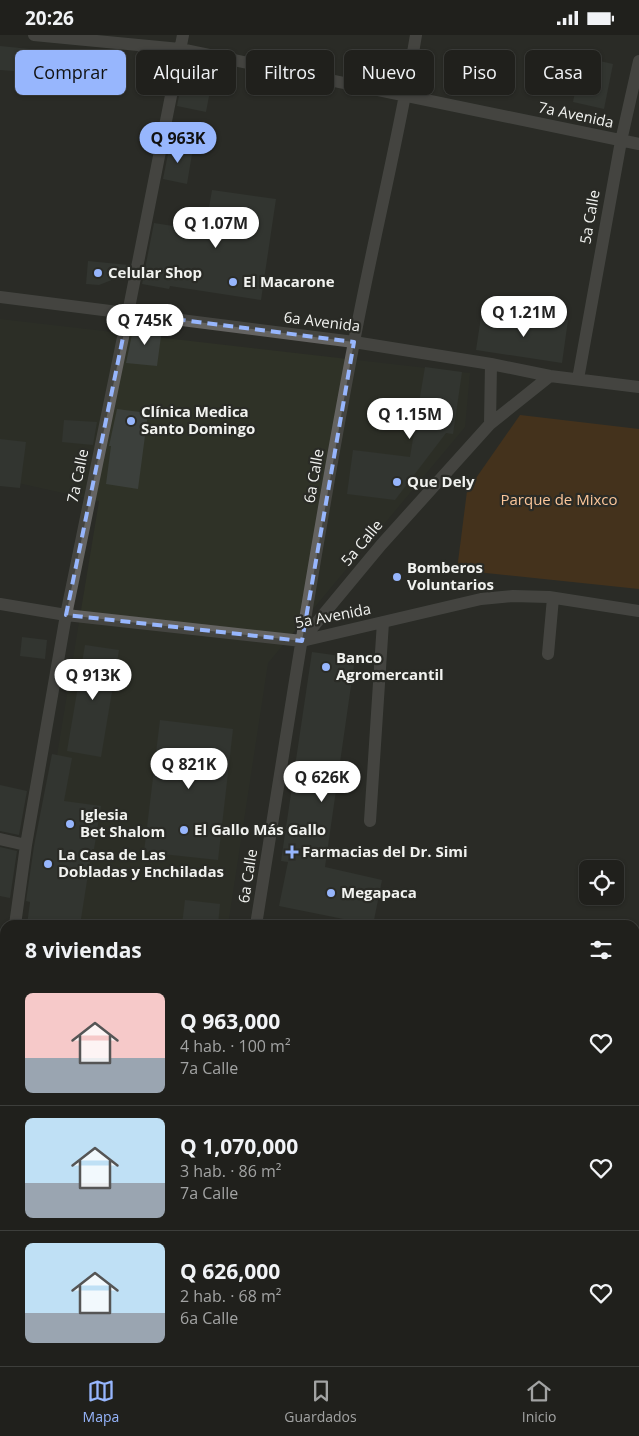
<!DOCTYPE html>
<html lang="es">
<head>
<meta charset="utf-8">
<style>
	body { margin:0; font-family:"Open Sans",sans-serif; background:#2d2d29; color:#f1f3f6; height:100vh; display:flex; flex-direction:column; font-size:19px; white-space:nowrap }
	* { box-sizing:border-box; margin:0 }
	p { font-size:16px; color:#a2a3a3 }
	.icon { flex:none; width:28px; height:28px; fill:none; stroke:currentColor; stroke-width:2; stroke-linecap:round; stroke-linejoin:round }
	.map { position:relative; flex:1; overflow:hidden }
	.sheet { position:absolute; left:0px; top:885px; width:640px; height:446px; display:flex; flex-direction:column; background:#20201c; border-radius:15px 15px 0 0; box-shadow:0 1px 4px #0004,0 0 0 1px #3d3e3b }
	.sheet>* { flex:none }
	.guide { position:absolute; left:15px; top:15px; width:610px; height:45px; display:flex; gap:10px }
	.controls { position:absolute; left:579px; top:825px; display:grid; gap:10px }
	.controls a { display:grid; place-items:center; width:45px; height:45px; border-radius:8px; background:#20201c; box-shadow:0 1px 4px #0004,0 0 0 1px #3d3e3b; font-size:25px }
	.price { position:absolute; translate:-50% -42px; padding:0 11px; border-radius:18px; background:#fff; color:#222; font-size:16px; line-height:32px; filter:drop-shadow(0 1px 2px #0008) }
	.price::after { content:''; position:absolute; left:50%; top:30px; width:15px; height:11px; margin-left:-8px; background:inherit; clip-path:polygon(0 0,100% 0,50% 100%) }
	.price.active { background:#97b6fd; color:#111 }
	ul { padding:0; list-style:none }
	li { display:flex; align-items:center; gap:15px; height:125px; padding:0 25px }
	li+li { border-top:1px solid #3d3e3b }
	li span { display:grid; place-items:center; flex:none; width:140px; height:100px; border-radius:8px; color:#555 }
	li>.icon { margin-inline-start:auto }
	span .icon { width:60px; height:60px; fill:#fffc; stroke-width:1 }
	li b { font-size:21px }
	h2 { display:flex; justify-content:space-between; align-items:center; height:60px; padding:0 25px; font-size:21px }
	.tag { padding:0 18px; border-radius:8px; background:#20201c; box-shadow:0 1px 4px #0004,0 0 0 1px #3d3e3b; font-size:18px; line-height:45px }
	.tag.active { background:#97b6fd; color:#111 }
	.status { display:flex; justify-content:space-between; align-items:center; height:35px; padding:0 25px; background:#20201c; direction:ltr }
	.status svg { height:14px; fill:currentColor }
	.tabs { display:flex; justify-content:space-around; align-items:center; height:70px; border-top:1px solid #3d3e3b; background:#20201c; font-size:14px; color:#a2a3a3 }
	.tabs a { display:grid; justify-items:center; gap:2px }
	.tabs .active { color:#97b6fd }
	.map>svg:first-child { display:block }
</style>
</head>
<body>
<div class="status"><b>20:26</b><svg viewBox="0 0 49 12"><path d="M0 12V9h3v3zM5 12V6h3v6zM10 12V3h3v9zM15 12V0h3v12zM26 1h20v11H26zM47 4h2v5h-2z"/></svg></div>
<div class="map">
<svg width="639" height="1331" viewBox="0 0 639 1331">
	<rect width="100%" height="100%" fill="#2a2b26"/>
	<path fill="#2f3227" d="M0,284L470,338L465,392L268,628L228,890H29L99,466L0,444Z
		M5,1040V1145L0,1144V1070Z"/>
	<path fill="#643a11" d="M520,380L639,394V554L457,535L467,456Z"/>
	<path fill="#3c403c" d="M0,11L80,19L79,41L0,35Z
		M582,22L613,29L604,74L573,67Z
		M185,29L214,35L206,77L177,71Z
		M170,109L193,113L187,149L163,144Z
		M212,155L276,164L261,265L170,251L169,254L142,249L154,188L205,196Z
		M88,226L129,230L127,239L99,250L86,249Z
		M534,280L568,285L562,328L476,315L481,282L533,289Z
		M134,290L162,294L157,331L126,328Z
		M425,332L462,337L453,399L446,398L395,465L347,459L353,415L410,422Z
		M117,374L148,378L138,454L106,449L111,411H109Z
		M64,385L97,387L93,410L62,407Z
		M0,404L26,407L20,453L0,451Z
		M22,602L47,605L45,624L20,621Z
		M85,610L119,615L101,722L67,716Z
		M312,617L355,623L325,832L382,845L373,890L279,871L288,827L281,826Z
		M160,685L233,694L218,825L144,817Z
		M52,719L72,723L64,766L101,771L94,814H92L80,890H27L30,867L26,866L34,811Z
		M0,750L27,756L19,800L0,796Z
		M0,812L17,816L10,863L0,861Z
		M185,865L220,869L218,890H182Z"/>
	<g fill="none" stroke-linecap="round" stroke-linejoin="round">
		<path stroke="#646361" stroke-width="12" d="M34,0L180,14L639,109
			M0,262L354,307L491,329L550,341L639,352
			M578,344L621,106L639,26
			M490,389L491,329
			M0,569L66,580L302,606L481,564L513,561L549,562L639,576
			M303,604L381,510L490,389L550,341
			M548,619L553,563
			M370,786L383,587
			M0,804L26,810
			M15,890L26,810L66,580L128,278L183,0
			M256,890C287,696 317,501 354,307C373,205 399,103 416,0
			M635,959L639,960
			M635,976L639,977
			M0,996L5,960
			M635,1085L639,1066
			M0,1128L5,1129
			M635,1228H639
			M181,1331L182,1326
			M583,1331V1326"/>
	</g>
	<path d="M0 0H639V1331H0ZM128,278L354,307L302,606L66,580Z" fill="#2a2b26" fill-opacity=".55" fill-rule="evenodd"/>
	<path fill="none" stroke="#97b6fd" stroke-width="4" stroke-dasharray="10 6" stroke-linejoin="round" d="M128,278L354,307L302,606L66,580Z"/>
	<g fill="#97b6fd" stroke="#2a2b26" stroke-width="2">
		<circle cx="98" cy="238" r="5"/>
		<circle cx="233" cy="247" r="5"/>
		<circle cx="131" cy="386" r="5"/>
		<circle cx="397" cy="447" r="5"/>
		<circle cx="397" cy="542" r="5"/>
		<circle cx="326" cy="632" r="5"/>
		<circle cx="70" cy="789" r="5"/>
		<circle cx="184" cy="795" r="5"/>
		<path d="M289.5 809.5h5v5h5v5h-5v5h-5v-5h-5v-5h5z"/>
		<circle cx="48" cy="829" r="5"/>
		<circle cx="331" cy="858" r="5"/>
	</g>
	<g text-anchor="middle" stroke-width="4.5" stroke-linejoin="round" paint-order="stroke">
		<g font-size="15" fill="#f1f2ef" stroke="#2a2b26">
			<text transform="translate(576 80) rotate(12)" y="5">7a Avenida</text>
			<text transform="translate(590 182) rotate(-80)" y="5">5a Calle</text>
			<text transform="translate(322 287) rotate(7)" y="5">6a Avenida</text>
			<text transform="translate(78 441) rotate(-78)" y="5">7a Calle</text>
			<text transform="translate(314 441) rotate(-80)" y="5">6a Calle</text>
			<text transform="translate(362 508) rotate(-50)" y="5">5a Calle</text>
			<text transform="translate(333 581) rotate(-11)" y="5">5a Avenida</text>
			<text transform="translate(248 841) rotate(-81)" y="5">6a Calle</text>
		</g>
		<g font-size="15" font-weight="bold" fill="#f1f2ef" stroke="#2a2b26" text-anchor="start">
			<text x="108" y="243">Celular Shop</text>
			<text x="243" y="252">El Macarone</text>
			<text x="141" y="382">Clínica Medica<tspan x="141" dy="17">Santo Domingo</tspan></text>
			<text x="407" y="452">Que Dely</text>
			<text x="407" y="538">Bomberos<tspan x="407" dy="17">Voluntarios</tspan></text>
			<text x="336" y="628">Banco<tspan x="336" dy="17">Agromercantil</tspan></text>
			<text x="80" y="785">Iglesia<tspan x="80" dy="17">Bet Shalom</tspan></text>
			<text x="194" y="800">El Gallo Más Gallo</text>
			<text x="302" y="822">Farmacias del Dr. Simi</text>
			<text x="58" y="825">La Casa de Las<tspan x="58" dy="17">Dobladas y Enchiladas</tspan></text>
			<text x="341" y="863">Megapaca</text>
		</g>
		<g font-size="15" fill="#fbc69a" stroke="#2a2b26">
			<text x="559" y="470">Parque de Mixco</text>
		</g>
	</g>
</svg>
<div class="controls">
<a><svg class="icon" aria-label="locate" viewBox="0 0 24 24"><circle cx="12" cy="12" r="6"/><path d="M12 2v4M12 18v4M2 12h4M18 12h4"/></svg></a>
</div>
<b class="price active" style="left:178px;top:129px">Q 963K</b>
<b class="price" style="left:216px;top:214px">Q 1.07M</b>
<b class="price" style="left:524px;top:303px">Q 1.21M</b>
<b class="price" style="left:145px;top:311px">Q 745K</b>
<b class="price" style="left:410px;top:405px">Q 1.15M</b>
<b class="price" style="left:93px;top:666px">Q 913K</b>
<b class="price" style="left:189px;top:755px">Q 821K</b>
<b class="price" style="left:322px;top:768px">Q 626K</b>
<div class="guide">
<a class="tag active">Comprar</a>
<a class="tag">Alquilar</a>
<a class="tag">Filtros</a>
<a class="tag">Nuevo</a>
<a class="tag">Piso</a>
<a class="tag">Casa</a>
</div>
<section class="sheet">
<h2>8 viviendas<svg class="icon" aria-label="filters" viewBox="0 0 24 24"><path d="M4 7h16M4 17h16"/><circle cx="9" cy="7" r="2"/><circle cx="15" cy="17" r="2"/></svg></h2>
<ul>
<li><span style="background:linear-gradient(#f6c9c9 65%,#9aa5b1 0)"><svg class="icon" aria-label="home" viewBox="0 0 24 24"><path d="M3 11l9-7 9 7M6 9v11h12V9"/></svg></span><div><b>Q 963,000</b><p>4 hab. · 100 m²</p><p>7a Calle</p></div><svg class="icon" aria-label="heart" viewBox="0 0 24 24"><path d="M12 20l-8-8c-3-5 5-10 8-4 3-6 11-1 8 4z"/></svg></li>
<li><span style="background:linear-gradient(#bfe0f5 65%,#9aa5b1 0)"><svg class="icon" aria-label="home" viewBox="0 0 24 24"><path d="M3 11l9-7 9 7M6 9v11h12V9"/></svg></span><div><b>Q 1,070,000</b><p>3 hab. · 86 m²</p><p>7a Calle</p></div><svg class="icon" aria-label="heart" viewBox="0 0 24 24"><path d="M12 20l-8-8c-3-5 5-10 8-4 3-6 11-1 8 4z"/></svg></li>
<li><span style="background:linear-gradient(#bfe0f5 70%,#9aa5b1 0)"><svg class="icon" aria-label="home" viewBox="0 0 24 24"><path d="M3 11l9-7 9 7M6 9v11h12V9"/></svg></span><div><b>Q 626,000</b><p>2 hab. · 68 m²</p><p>6a Calle</p></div><svg class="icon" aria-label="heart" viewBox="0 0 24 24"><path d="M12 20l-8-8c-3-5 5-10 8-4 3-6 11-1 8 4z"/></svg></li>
</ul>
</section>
</div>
<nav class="tabs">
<a class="active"><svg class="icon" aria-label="map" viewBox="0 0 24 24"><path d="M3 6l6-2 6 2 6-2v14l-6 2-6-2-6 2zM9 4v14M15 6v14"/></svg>Mapa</a>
<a><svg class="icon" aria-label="saved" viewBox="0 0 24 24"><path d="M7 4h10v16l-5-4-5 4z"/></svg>Guardados</a>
<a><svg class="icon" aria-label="home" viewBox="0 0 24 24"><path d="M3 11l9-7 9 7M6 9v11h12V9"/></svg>Inicio</a>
</nav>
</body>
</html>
